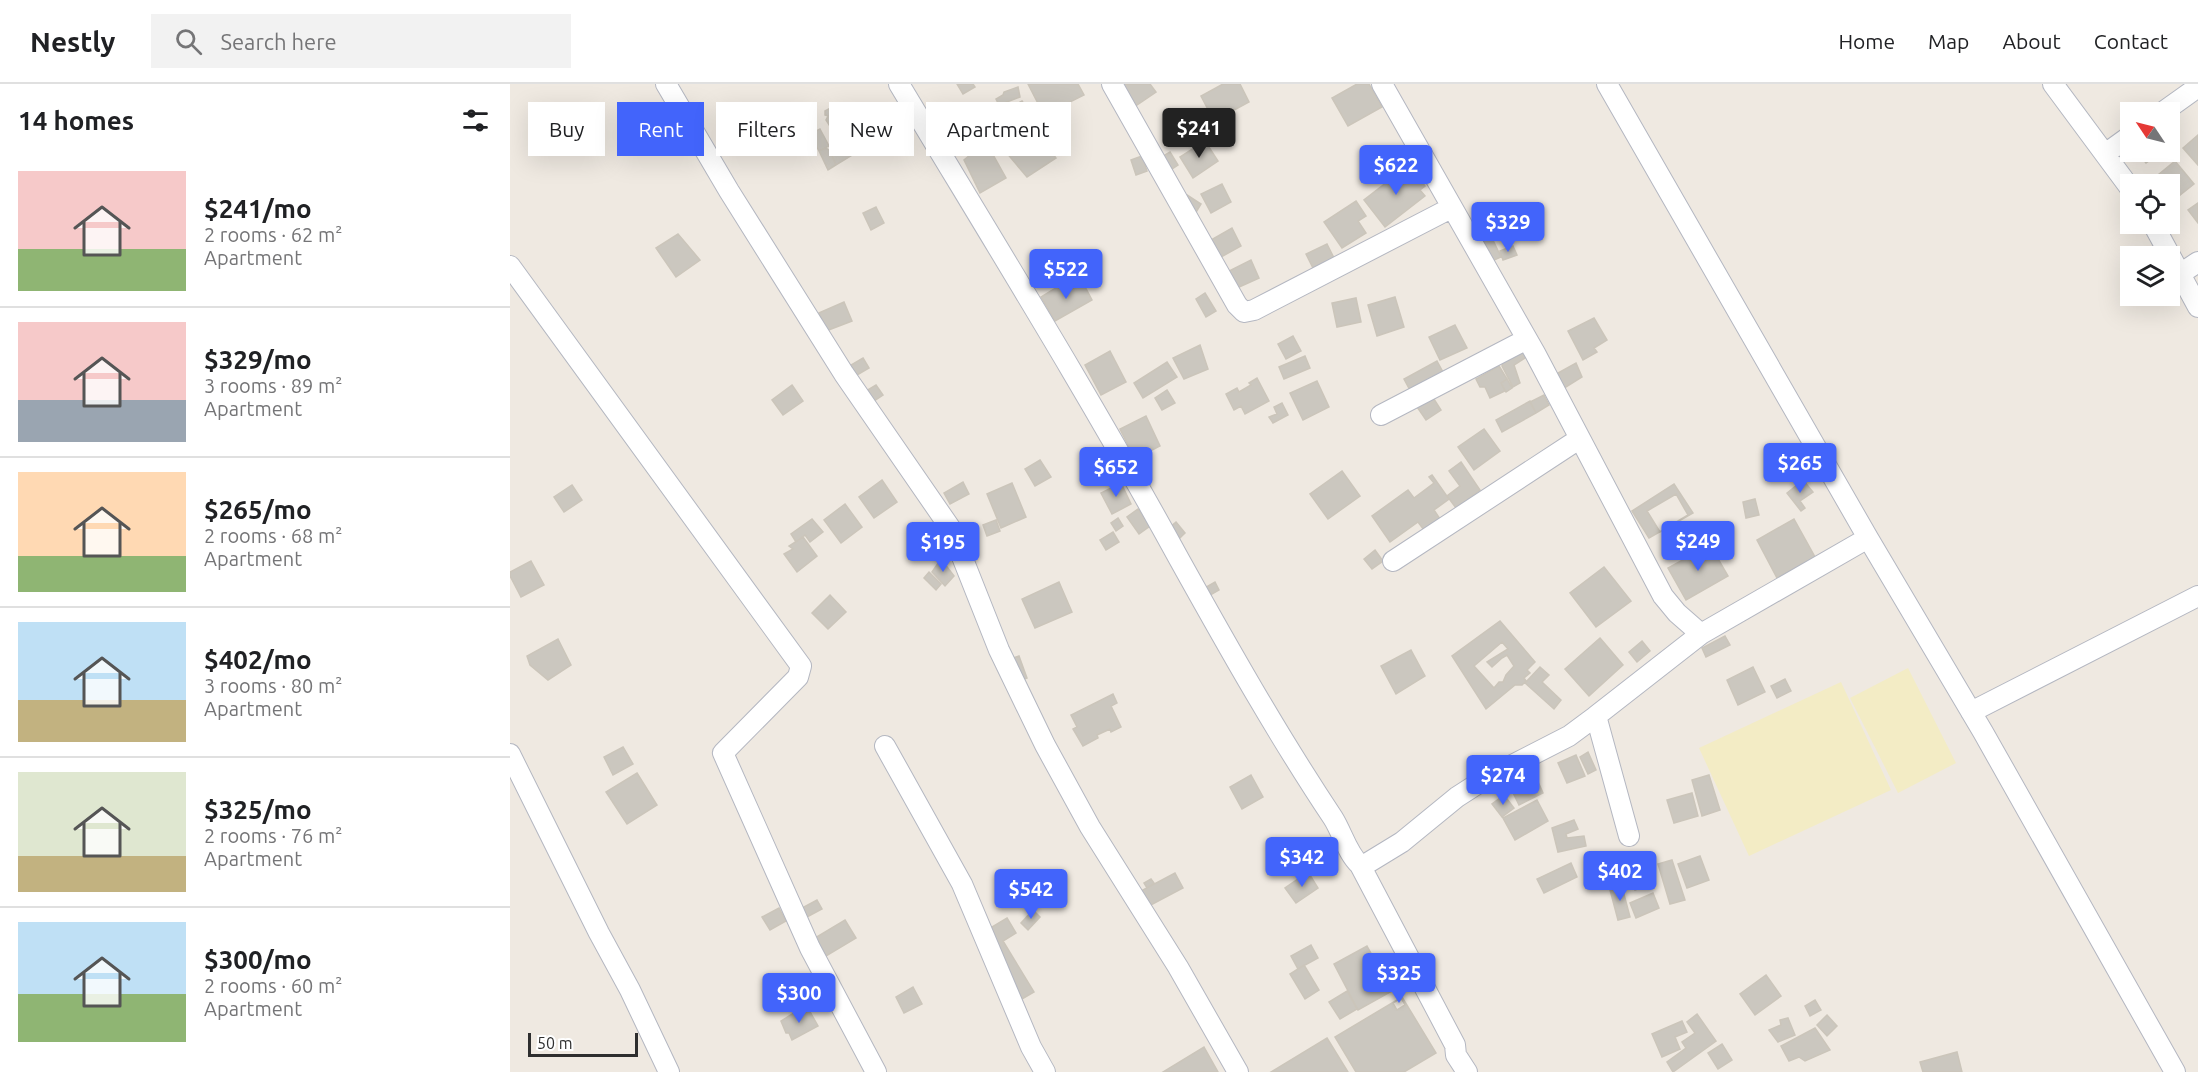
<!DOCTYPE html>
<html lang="en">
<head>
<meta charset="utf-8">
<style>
	body { margin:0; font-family:Ubuntu,sans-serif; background:#f2f2f2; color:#202124; height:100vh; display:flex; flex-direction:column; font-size:22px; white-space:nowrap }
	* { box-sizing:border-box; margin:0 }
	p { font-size:20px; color:#757577 }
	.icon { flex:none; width:33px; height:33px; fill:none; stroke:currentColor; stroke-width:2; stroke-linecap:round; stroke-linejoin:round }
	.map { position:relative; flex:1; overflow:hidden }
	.side { display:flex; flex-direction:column; background:#fff; width:510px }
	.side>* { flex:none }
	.top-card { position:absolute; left:18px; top:18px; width:570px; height:54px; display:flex; gap:12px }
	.needle { width:39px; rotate:305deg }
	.buttons { position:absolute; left:1610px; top:18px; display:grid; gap:12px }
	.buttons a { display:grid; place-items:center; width:60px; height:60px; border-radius:0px; background:#fff; box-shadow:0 6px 24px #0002; font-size:30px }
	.scale { position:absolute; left:18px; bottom:15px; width:110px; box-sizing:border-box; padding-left:6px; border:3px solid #2e2e2e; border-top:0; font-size:16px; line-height:21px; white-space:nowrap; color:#2e2e2e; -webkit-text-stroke:4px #fff; paint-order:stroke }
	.price { position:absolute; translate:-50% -51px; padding:0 14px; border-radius:6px; background:#4264fb; color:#fff; font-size:20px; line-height:39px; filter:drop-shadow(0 2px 3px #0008) }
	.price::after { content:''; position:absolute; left:50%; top:36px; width:18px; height:14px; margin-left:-9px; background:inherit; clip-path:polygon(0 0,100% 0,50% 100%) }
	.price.current { background:#222; color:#fff }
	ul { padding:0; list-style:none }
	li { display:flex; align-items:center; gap:18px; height:150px; padding:0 18px }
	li+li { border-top:2px solid #e0e0e0 }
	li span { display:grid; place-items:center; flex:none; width:168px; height:120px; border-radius:0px; color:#555 }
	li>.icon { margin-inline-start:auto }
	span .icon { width:72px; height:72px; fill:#fffc; stroke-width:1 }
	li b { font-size:26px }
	h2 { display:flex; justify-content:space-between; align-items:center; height:72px; padding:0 18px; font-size:26px }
	.chip { padding:0 21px; border-radius:0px; background:#fff; box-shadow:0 6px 24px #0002; font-size:21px; line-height:54px }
	.chip.current { background:#4264fb; color:#fff }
	header { display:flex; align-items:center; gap:36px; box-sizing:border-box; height:84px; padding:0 30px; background:#fff; border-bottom:2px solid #e0e0e0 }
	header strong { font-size:28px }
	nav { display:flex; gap:33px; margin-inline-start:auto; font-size:21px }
	.search { width:420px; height:54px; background:#f2f2f2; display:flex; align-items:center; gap:15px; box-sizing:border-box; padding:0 21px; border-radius:0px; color:#757577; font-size:22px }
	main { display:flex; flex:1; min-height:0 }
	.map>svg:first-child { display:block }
</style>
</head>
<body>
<header>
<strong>Nestly</strong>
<div class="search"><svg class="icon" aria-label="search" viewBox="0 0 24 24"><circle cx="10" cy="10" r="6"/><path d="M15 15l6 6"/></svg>Search here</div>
<nav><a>Home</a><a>Map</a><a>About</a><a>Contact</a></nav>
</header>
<main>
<section class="side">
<h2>14 homes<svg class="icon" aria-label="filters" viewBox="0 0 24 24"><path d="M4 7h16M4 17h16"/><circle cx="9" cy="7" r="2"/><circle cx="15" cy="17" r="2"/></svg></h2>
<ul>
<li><span style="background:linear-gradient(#f6c9c9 65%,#8fb573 0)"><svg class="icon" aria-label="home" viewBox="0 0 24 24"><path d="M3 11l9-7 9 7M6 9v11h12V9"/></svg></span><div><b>$241/mo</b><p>2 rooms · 62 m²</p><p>Apartment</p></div></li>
<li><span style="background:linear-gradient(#f6c9c9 65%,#9aa5b1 0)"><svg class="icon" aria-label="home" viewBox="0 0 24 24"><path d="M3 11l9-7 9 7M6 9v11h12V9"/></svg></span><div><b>$329/mo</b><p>3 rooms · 89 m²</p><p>Apartment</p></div></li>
<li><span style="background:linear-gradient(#ffd9b3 70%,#8fb573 0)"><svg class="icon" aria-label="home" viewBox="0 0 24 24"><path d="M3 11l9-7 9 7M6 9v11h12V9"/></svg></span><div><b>$265/mo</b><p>2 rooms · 68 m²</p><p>Apartment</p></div></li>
<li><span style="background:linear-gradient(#bfe0f5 65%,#c2b280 0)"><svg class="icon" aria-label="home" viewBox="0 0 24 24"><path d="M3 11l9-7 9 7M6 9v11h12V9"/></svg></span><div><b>$402/mo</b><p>3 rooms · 80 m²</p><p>Apartment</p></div></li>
<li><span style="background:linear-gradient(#dfe7d0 70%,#c2b280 0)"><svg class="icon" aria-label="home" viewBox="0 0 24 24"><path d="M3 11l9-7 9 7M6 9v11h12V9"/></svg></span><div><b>$325/mo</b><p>2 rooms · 76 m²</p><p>Apartment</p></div></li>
<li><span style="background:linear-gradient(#bfe0f5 60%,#8fb573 0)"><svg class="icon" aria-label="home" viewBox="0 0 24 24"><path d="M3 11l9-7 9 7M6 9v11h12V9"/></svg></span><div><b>$300/mo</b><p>2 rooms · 60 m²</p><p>Apartment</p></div></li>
</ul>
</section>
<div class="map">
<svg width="1688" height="988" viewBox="0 0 1688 988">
	<rect width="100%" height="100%" fill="#efe9e1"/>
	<path fill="#f3ecc5" d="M1398,584L1446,679L1388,709L1340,614Z
		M1331,598L1381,706L1239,772L1189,664Z"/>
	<path fill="#cbc7bf" stroke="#cbc5ba" stroke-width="1.5" fill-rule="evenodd" d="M447,0H463L465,3L453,10Z
		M518,0H568L574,11L534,31Z
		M613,0H640L646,8L621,25Z
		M713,0H730L739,18L704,37L691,12Z
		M847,0H859L872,23L838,42L822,14Z
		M508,3L510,13L489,21L486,15L493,11L494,8Z
		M512,17L524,34L502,49L493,28Z
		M326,21L328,25L336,29L337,38L335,45L339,46L347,66L344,70L326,81L320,67L330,58L316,36L318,32L315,31V27Z
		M444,31L455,48L435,60L425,42Z
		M310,45L319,62L309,67L300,50Z
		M526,46L546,74L517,93L495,67Z
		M1688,51V81L1673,64Z
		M695,57L708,77L683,94L670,73Z
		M476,58L496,94L470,109L454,76Z
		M316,64L320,67L326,81L318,86L309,67Z
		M660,68L668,81L656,89L648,75Z
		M1627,68H1651L1636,79Z
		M632,72L637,87L626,91L621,76Z
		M1665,77L1684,100L1659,120V100L1638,99Z
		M899,81L915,102L910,106L915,112L875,143L854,116Z
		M712,100L721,118L701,129L691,110Z
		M677,111L691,120L685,130L670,121Z
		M846,117L856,132L848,137L856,149L832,164L814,138Z
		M1688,119V139L1678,126Z
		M366,123L374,139L361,146L353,129Z
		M722,144L731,162L711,173L701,156Z
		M168,150L190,176L166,193L146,164Z
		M981,152L991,173L973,181L963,160Z
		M817,160L824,174L803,184L796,170Z
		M1003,162L1007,171L993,176L990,167Z
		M741,176L749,194L727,204L719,187Z
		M557,197L561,205L573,199L582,216L545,237L531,213Z
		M695,209L706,227L696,233L686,215Z
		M885,213L894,243L867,252L858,221Z
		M846,214L851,238L827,243L822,219Z
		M334,218L342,237L316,247L309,229Z
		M1084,234L1097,256L1084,264L1087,268L1073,276L1058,247Z
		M945,241L957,264L930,276L919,253Z
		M783,252L791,267L776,275L768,260Z
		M690,261L698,285L674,295L663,274Z
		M1012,262L1018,272L1004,281L1010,299L1003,303L992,282L993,278Z
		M600,267L616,298L591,311L575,281Z
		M795,272L800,284L774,295L769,283Z
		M353,274L359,284L342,294L336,284Z
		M927,277L934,290L901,308L894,295Z
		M657,278L667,293L633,314L624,299Z
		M1066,279L1072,293L1048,308L1039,294Z
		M989,282L997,295L991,299L995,307L980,314L975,303H970L966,295Z
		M747,294L759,317L735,330L731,322L724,326L716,310L727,304L729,308L741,301L739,299Z
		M997,295L1002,304L996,308L991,299Z
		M807,297L819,323L793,336L780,309Z
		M282,301L293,317L273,331L262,316Z
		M366,301L373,311L358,321L351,310Z
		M657,306L665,319L652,326L645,314Z
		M920,309L931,326L916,336L905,320Z
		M1034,311L1039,321L1026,329L1020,318Z
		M1020,317L1026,329L992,348L986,336Z
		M772,319L778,331L763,339L759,333L767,330L764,323Z
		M636,332L650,362L625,375L610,345Z
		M974,345L990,367L964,386L948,363Z
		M530,376L541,393L525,402L515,385Z
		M951,378L970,406L946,424L937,412L950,402L939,387Z
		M832,387L850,412L818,435L800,410Z
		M922,391L939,415L924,426L930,435L914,446L908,438L880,458L862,432L898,406L904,414L924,399L919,393Z
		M372,396L387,418L364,434L349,413Z
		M1293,396L1303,408L1290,417L1295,424L1291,427L1277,409Z
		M453,398L459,410L440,420L434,409Z
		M502,399L516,433L491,444L477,410Z
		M611,399L621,420L602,430L591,409Z
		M1164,400L1183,429L1139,454L1122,427ZM1166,410L1178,431L1150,448L1137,427Z
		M62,401L72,416L54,428L44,413Z
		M1245,415L1249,431L1236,434L1233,418Z
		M335,420L352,443L331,459L314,436Z
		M628,425L640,442L629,450L617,433Z
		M608,434L613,442L606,447L601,439Z
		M302,435L313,448L300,458L295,451L286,458L281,450Z
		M1284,435L1305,473L1267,494L1247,456Z
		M486,436L490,447L477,452L473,441Z
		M666,438L675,449L670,454L660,443Z
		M603,448L609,458L596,466L590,456Z
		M293,453L307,472L287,488L274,470L283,465L279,462Z
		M1200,461L1218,492L1176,516L1158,484Z
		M865,466L873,477L862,485L854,475Z
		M431,475L444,492L435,502L422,488Z
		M21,477L34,501L11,513L0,492V488Z
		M1094,483L1121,517L1086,543L1060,509Z
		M419,488L431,500L426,506L414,494Z
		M549,498L562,528L525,544L512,515Z
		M705,498L709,506L695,514L691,506Z
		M320,511L336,528L318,545L302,529Z
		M990,537L1025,578L1017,586L1020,589L1014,594L1016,597L1012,601H1005L976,625L942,572ZM992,558L998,565L977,578L982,583L992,574L997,571L1004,582L996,591L993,598H989L984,604L964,582Z
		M1215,552L1220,561L1196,573L1192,564Z
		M1090,554L1113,581L1079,612L1055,585Z
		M48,555L61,581L38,596L20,581L17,572Z
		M1132,557L1140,567L1127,578L1119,568Z
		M901,566L915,592L886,610L871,582Z
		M509,572L517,594L506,598L498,576Z
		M1030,583L1039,591L1032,598L1051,616L1044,625L1015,599Z
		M1243,583L1255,608L1228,621L1217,596Z
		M1275,595L1281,607L1267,614L1261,602Z
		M603,610L607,619L601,622L611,643L601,648L600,645L587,651L588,654L573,662L563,645L567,643L561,631Z
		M113,663L123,680L103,691L94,673Z
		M1078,668L1086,686L1078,690L1070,673Z
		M1066,671L1075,692L1057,699L1048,679Z
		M1021,682L1033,709L1009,721L996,694Z
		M127,689L147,721L117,740L96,708Z
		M741,691L753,713L732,725L720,703Z
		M1199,691L1210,726L1192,732L1182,696Z
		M1182,709L1188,732L1164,739L1157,716Z
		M994,711L1004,724L992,733L982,720Z
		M1027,716L1038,737L1005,756L993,734Z
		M1064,736L1068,745L1056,750L1057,754L1074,752L1076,762L1048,768L1042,744Z
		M1190,772L1199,796L1177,804L1168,780Z
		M1162,776L1175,816L1160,820L1148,780Z
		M1061,779L1067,793L1034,809L1027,795Z
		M1136,786L1141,800L1125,806L1119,792Z
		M798,788L808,804L786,819L775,804Z
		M665,789L673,804L637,823L629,808Z
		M641,795L644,799L637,804L634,799Z
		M1111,799L1120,833L1108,836L1099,802Z
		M1143,809L1149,824L1126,834L1120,819Z
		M307,816L312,825L297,833L292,824Z
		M269,824L276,837L260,846L252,833Z
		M523,826L530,833L518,846L511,839Z
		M497,834L506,849L493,857L524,908L512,915L472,849Z
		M335,836L346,854L316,872L305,854Z
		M801,861L808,874L788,885L781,872Z
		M857,862L882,907L848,926L824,880Z
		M794,881L809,906L795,915L780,890Z
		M1256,891L1271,912L1245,931L1230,910Z
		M403,903L412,920L394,929L386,913Z
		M837,907L847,925L830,935L819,918Z
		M892,913L926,969L894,988H846L825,953Z
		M891,914L895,921L887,926L883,919Z
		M1305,916L1311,926L1300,932L1295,922Z
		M299,926L308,942L282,956L279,949H276L271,937L284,929L289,932Z
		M1187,930L1206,957L1163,988L1157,978L1176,964L1172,958L1185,949L1177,938Z
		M1317,931L1327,942L1317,952L1307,941Z
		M1278,934L1285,951L1268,958L1259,946L1271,941L1270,936Z
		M1172,937L1177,948L1165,953L1170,965L1152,973L1142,950Z
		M1305,944L1320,966L1295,977L1289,973L1279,977L1271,962Z
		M817,954L838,988H761Z
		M1212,960L1222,976L1208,985L1198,969Z
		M694,963L708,988H653Z
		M1447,968L1452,988H1413L1410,978Z"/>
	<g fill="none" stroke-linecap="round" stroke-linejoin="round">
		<g stroke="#b4b7c1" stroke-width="22">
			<path id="minor" d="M156,0L219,107L334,290L441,445L489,566L535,661L580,743L668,883L728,988
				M389,0C484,158 581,314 669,475C718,563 767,650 823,734C832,748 837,769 850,781L856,780L892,758L947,713L975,695L1059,652L1086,632
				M602,0L727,221L734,228L744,226L941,124
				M872,0L1025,269L1153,512L1167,529L1191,550
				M1097,0L1358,454L1473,648L1665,988
				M1543,0L1620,104
				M1653,28L1688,3
				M1595,70L1620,52
				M1643,140L1688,223
				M0,182L291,582L288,593L213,669L300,864L366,988
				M1670,190L1688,178
				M871,331L1017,255
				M883,477L1069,355
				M1461,628L1688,512
				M375,662L452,800L521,963L535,988
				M0,670L89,849L120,906L159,988
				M1119,752L1086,632L1191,550L1358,454
				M850,781L945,961L946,971L957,988"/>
		</g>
		<use href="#minor" stroke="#fff" stroke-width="20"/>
	</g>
</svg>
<div class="buttons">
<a><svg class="needle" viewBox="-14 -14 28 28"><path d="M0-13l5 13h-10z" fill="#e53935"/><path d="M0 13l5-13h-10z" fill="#757577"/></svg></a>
<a><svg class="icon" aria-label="locate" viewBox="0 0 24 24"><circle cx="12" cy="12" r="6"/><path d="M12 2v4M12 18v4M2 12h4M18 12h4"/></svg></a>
<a><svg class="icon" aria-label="layers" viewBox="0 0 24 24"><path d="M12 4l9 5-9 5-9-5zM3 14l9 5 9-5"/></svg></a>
</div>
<div class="scale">50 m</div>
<b class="price current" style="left:689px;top:75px">$241</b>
<b class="price" style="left:886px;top:112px">$622</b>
<b class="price" style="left:998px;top:169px">$329</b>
<b class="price" style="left:556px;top:216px">$522</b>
<b class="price" style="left:1290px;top:410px">$265</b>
<b class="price" style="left:606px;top:414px">$652</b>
<b class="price" style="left:1188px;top:488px">$249</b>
<b class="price" style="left:433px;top:489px">$195</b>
<b class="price" style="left:993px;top:722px">$274</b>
<b class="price" style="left:792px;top:804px">$342</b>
<b class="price" style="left:1110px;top:818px">$402</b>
<b class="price" style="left:521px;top:836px">$542</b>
<b class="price" style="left:889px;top:920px">$325</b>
<b class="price" style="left:289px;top:940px">$300</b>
<div class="top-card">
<a class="chip">Buy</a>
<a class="chip current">Rent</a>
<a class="chip">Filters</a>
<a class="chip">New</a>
<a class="chip">Apartment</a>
</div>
</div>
</main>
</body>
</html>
